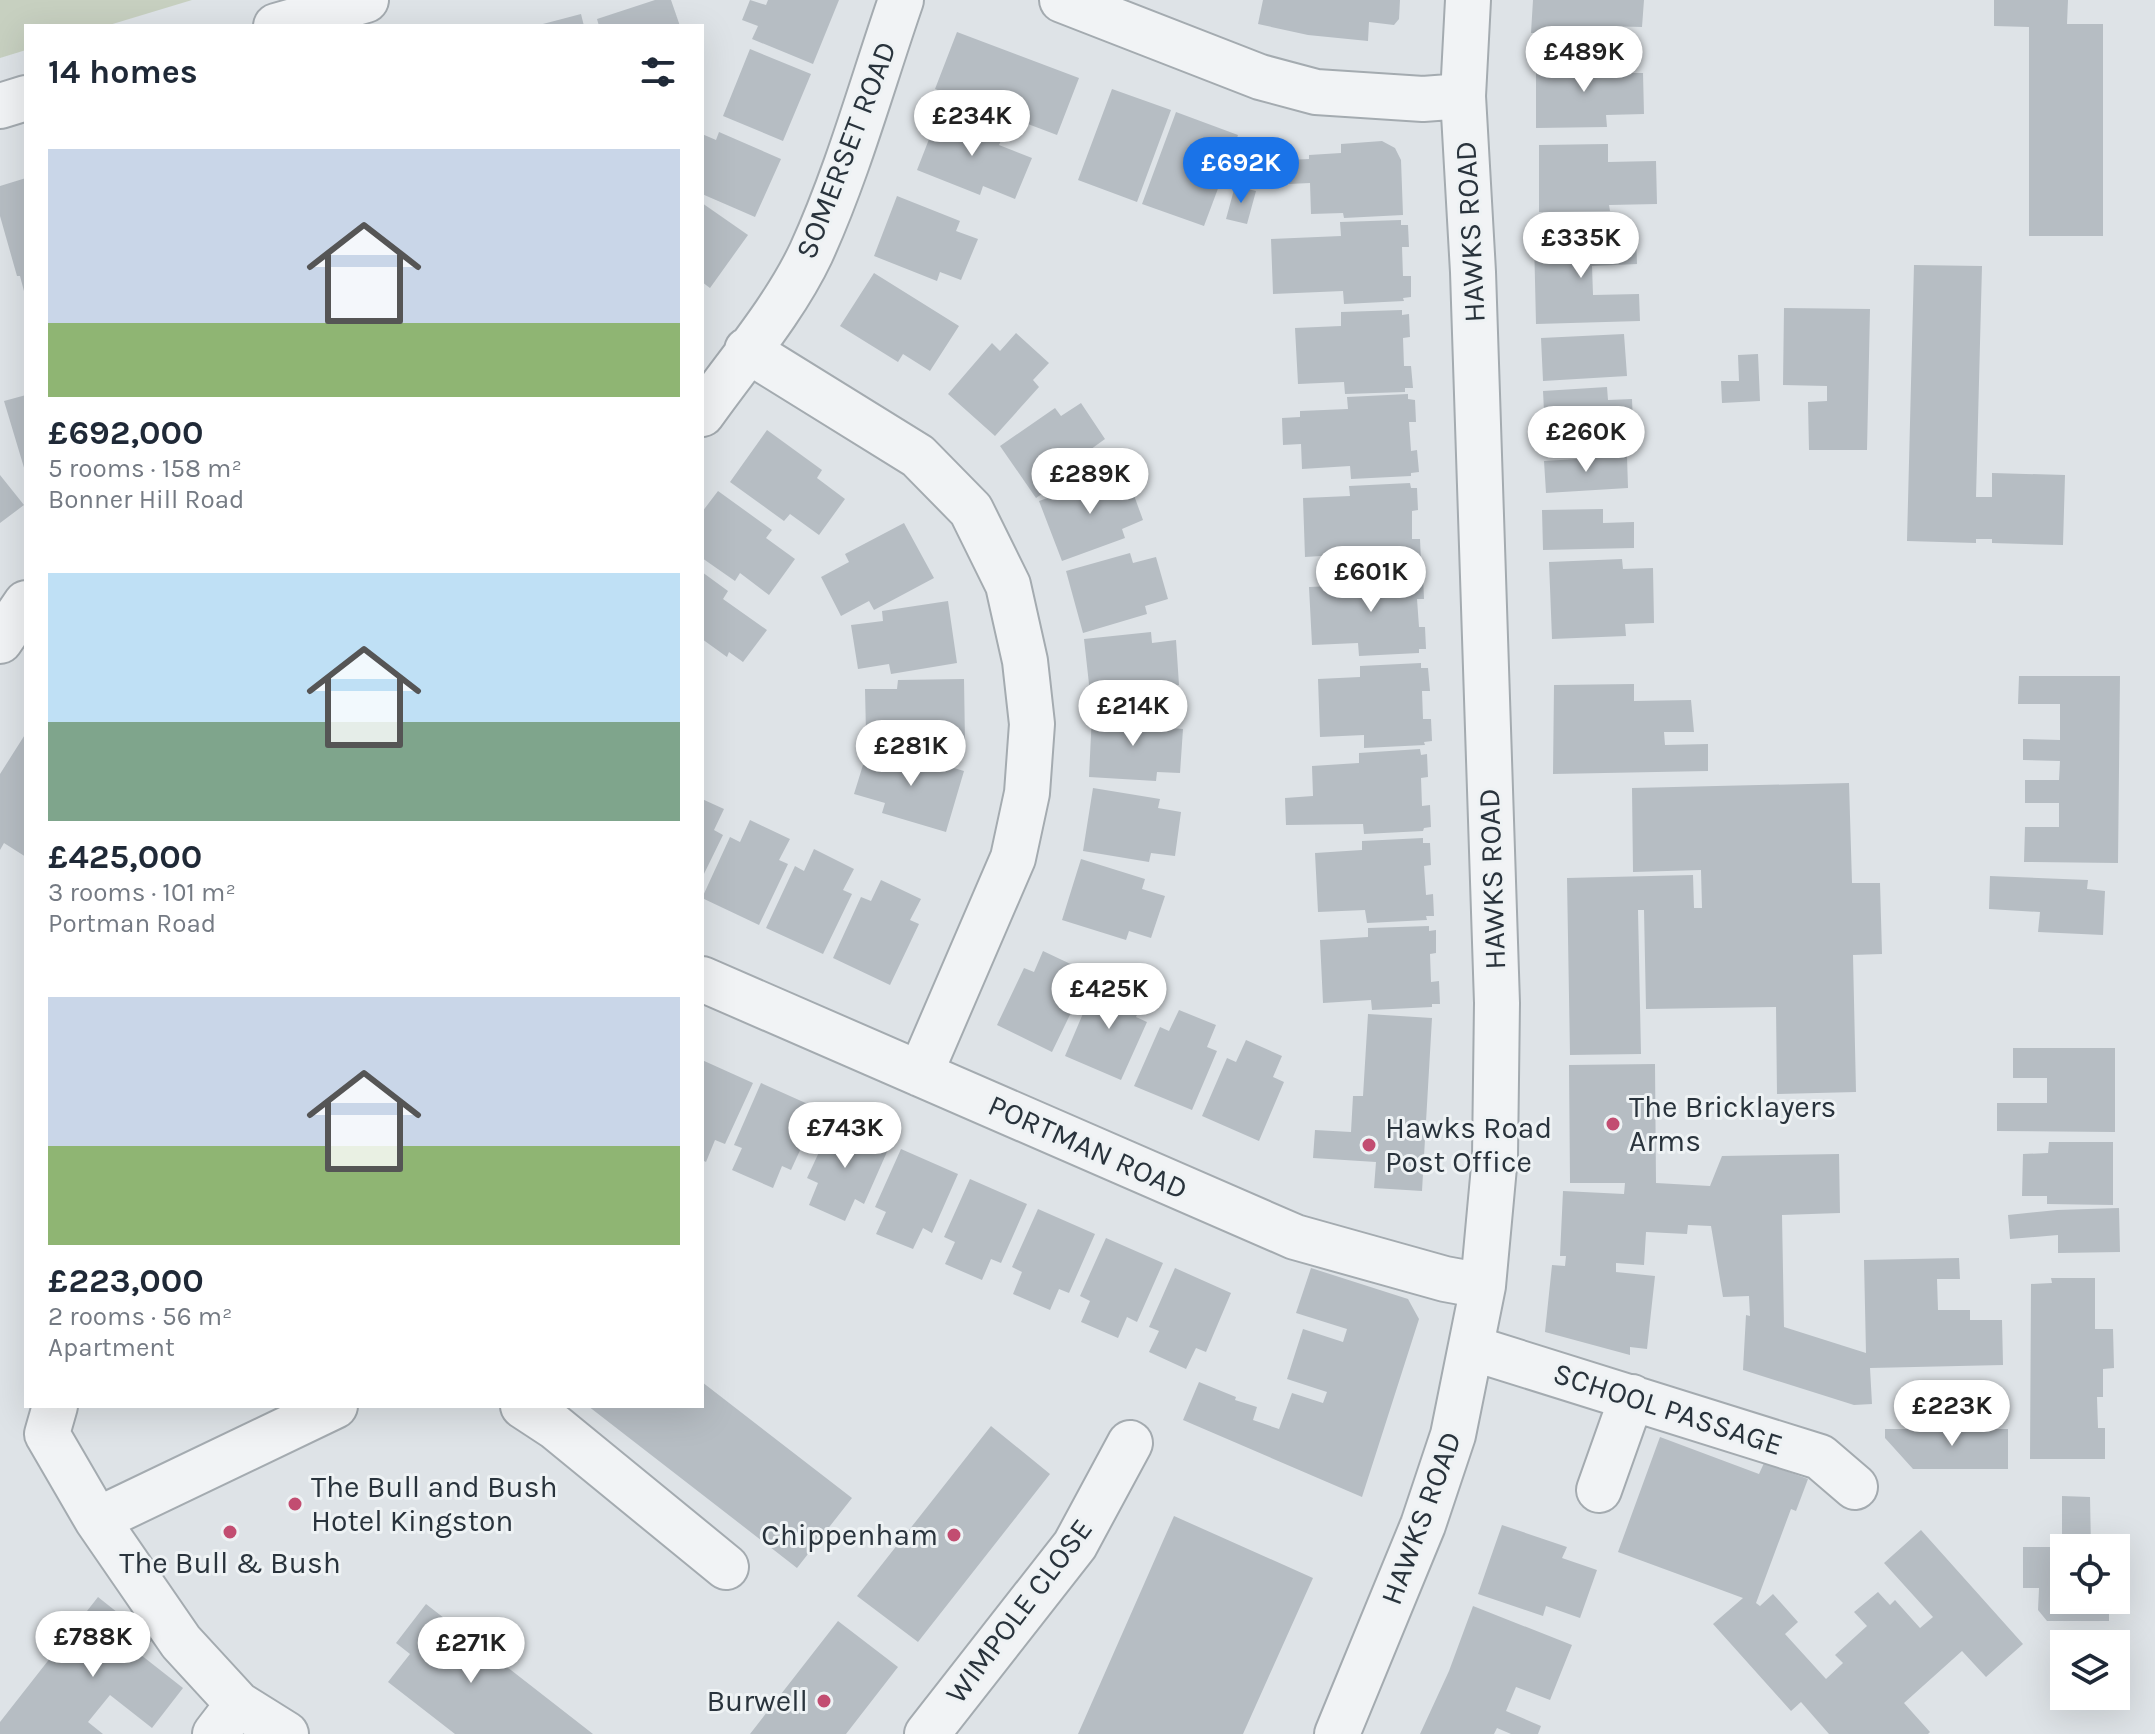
<!DOCTYPE html>
<html lang="en">
<head>
<meta charset="utf-8">
<style>
	body { margin:0; font-family:Karla,sans-serif; background:#f2f2f3; color:#1f2937; height:100vh; display:flex; flex-direction:column; font-size:30px; white-space:nowrap }
	* { box-sizing:border-box; margin:0 }
	p { font-size:26px; color:#747a83 }
	.icon { flex:none; width:44px; height:44px; fill:none; stroke:currentColor; stroke-width:2; stroke-linecap:round; stroke-linejoin:round }
	.map { position:relative; flex:1; overflow:hidden }
	.sheet { position:absolute; left:24px; top:24px; width:680px; height:1384px; display:flex; flex-direction:column; background:#fff; border-radius:0px; box-shadow:0 8px 32px #0002 }
	.sheet>* { flex:none }
	.fabs { position:absolute; left:2050px; top:1534px; display:grid; gap:16px }
	.fabs a { display:grid; place-items:center; width:80px; height:80px; border-radius:0px; background:#fff; box-shadow:0 8px 32px #0002; font-size:40px }
	.price { position:absolute; translate:-50% -68px; padding:0 18px; border-radius:28px; background:#fff; color:#222; font-size:26px; line-height:52px; filter:drop-shadow(0 2px 4px #0008) }
	.price::after { content:''; position:absolute; left:50%; top:48px; width:24px; height:18px; margin-left:-12px; background:inherit; clip-path:polygon(0 0,100% 0,50% 100%) }
	.price.current { background:#1a73e8; color:#fff }
	ul { padding:0; list-style:none }
	li { display:grid; align-content:center; gap:16px; height:424px; padding:0 24px }
	li span { display:grid; place-items:center; height:248px; border-radius:0px; color:#555 }
	li>.icon { margin-inline-start:auto }
	span .icon { width:144px; height:144px; fill:#fffc; stroke-width:1 }
	li b { font-size:34px }
	h2 { display:flex; justify-content:space-between; align-items:center; height:96px; padding:0 24px; font-size:34px }
	.map>svg:first-child { display:block }
</style>
</head>
<body>
<div class="map">
<svg width="2155" height="1734" viewBox="0 0 2155 1734">
	<rect width="100%" height="100%" fill="#dee3e7"/>
	<path fill="#c7d0c0" d="M0,0H192L106,26H26V50L0,58Z"/>
	<path fill="#b6bdc3" d="M655,0H671L680,26H599L597,19Z
		M750,0L766,5L768,0H839L813,64L752,39L758,26L742,20Z
		M1263,0H1400L1399,19L1394,25L1369,22L1368,41L1308,35L1258,24Z
		M1533,0H1644L1642,27L1605,26V35L1531,33Z
		M1994,0H2068L2067,24H2103V236H2029V27L1994,26Z
		M581,14L584,26H539V25Z
		M957,32L1079,78L1057,135L935,89Z
		M750,49L811,74L783,141L723,116Z
		M1605,59L1606,73H1643L1644,114L1606,115L1607,127L1536,128V61Z
		M1112,89L1171,110L1137,202L1078,180Z
		M940,111L1003,136L999,145L1032,158L1015,199L983,186L980,195L917,170Z
		M1176,112L1238,135L1204,226L1142,204Z
		M719,132L781,159L755,217L702,194V134L716,140Z
		M1382,141L1395,148L1401,160L1403,215L1344,218L1343,213L1311,214L1310,183L1289,184L1288,160L1309,159V155L1341,153V144Z
		M1608,144V162L1656,161L1657,204L1609,205L1610,211L1539,212V145Z
		M26,178V294L25,295L20,276H17L0,216V186Z
		M1235,186L1256,191L1247,224L1226,219Z
		M897,196L960,221L956,231L978,239L961,280L940,272L937,281L874,256Z
		M702,203L748,235L710,288L702,282Z
		M1401,220V225H1408L1409,247H1402L1403,276H1411V297L1403,298L1404,301L1344,304L1343,291L1273,294L1271,239L1341,236L1340,222Z
		M1636,235L1637,264L1592,266L1593,295L1639,294L1640,321L1536,324L1534,238Z
		M1914,265L1982,266L1976,497H1992V473L2065,475L2063,545L1992,543V539H1976V543L1907,541Z
		M874,273L959,326L930,371L903,354L898,362L840,326Z
		M1784,308L1870,309L1867,450H1809L1808,402L1827,401V386L1783,385Z
		M1402,310V315L1409,314L1410,337L1403,338L1404,366H1411L1413,388H1405V392L1345,394L1344,382L1298,384L1295,328L1341,326V312Z
		M1016,333L1049,363L1033,380L1039,387L995,436L948,394L992,343L1000,351Z
		M1624,334L1627,376L1543,381L1541,338Z
		M1758,354L1760,401L1722,403L1721,381H1739L1738,355Z
		M1607,387L1608,400L1632,399L1633,423H1639L1640,446L1546,452L1543,391Z
		M1408,394V399L1415,400L1416,422H1409L1411,451L1417,450L1419,472L1411,473V476L1351,479L1350,466L1302,469L1301,444L1283,445L1282,418L1300,417V411L1348,409L1347,397Z
		M26,395V471H25L4,401Z
		M1081,403L1105,439L1087,452L1092,460L1036,498L1000,446L1055,408L1061,416Z
		M767,430L822,470L817,478L845,499L819,535L790,514L784,521L730,482Z
		M1627,456L1628,488L1546,493L1544,461Z
		M0,475L24,505L0,523Z
		M1103,478L1106,487L1128,479L1143,520L1122,529L1125,538L1062,561L1039,501Z
		M1410,483L1411,488H1417L1418,510L1412,511V539H1420L1421,561L1413,562V565L1353,567L1352,554L1305,557L1303,498L1350,496L1349,486Z
		M718,491L772,530L766,538L795,559L769,595L740,573L735,581L702,558V512Z
		M1603,509V523L1634,522V548L1543,550L1542,510Z
		M904,523L934,578L874,610L869,601L841,616L821,577L849,562L845,554Z
		M1130,553L1133,563L1156,557L1168,599L1145,606L1147,614L1083,633L1066,571Z
		M1622,559L1623,569L1653,568L1654,623L1625,624L1626,636L1552,639L1549,562Z
		M1416,571V576H1423L1424,599H1417L1419,627H1425L1426,649H1419V653L1359,656L1358,643L1312,645L1309,587L1356,585L1355,573Z
		M702,572L728,591L723,599L767,630L743,662L729,652L727,657L702,639Z
		M948,601L957,663L891,674L889,664L858,669L851,625L883,621L882,611Z
		M1151,632L1152,643L1176,640L1179,685L1157,687V696L1091,702L1084,639Z
		M1421,663V668H1428L1430,691H1422L1423,719H1431L1432,741L1424,742L1425,745L1364,748V735L1320,737L1318,679L1360,677V666Z
		M2019,676H2120L2118,863L2024,862L2025,827H2059V803H2025V780H2059L2060,761L2023,760V739L2060,740V704H2018Z
		M964,679L965,743H897V733H866L865,689H897L898,680Z
		M1634,684V701L1691,700L1694,732H1664L1665,745L1708,744V771L1553,774L1554,685Z
		M1092,714L1160,717L1159,727L1183,729L1180,773L1157,772L1156,781L1089,777Z
		M26,733L25,810L26,857L4,843L0,850V774Z
		M1420,749L1421,755L1427,754L1428,777L1421,778L1422,806L1430,805L1431,827L1424,828L1423,831L1364,834L1363,824L1286,825L1285,798L1313,796L1312,766L1359,763V753Z
		M867,752L898,761L900,752L964,771L946,832L882,813L885,803L854,794Z
		M1849,783L1852,883H1880L1882,954L1853,955L1856,1092L1777,1094L1776,1007L1646,1009L1644,910H1638L1641,1054L1570,1055L1567,878L1693,875L1694,908H1702L1701,870L1633,872L1632,788Z
		M1093,788L1160,799L1158,808L1181,812L1175,856L1151,853L1149,862L1083,851Z
		M702,799L724,809L714,830L723,835L702,878Z
		M750,820L790,839L779,860L788,864L759,925L702,898L730,837L740,842Z
		M1423,838V843H1430L1431,865L1424,866L1426,895L1433,894L1434,916H1426L1427,920L1367,923L1365,910L1318,912L1315,853L1362,850V841Z
		M814,849L854,869L843,890L852,894L823,954L766,928L795,866L804,871Z
		M1081,859L1145,879L1142,889L1165,896L1151,938L1129,931L1126,940L1062,920Z
		M1990,876L2088,880L2087,889L2105,891L2103,935L2038,932L2040,912L1989,909Z
		M881,880L921,899L910,920L919,924L890,985L833,958L861,897L871,901Z
		M1429,926V931L1436,930V953L1430,954L1431,982L1439,981L1440,1004H1432V1007L1372,1010L1371,1000L1323,1003L1320,940L1368,937V928Z
		M1043,951L1079,968L1069,989L1080,994L1052,1052L997,1025L1024,968L1034,972Z
		M1109,980L1145,996L1136,1017L1147,1022L1121,1080L1065,1056L1090,997L1100,1001Z
		M1179,1010L1216,1025L1207,1047L1217,1051L1192,1110L1134,1086L1160,1027L1169,1031Z
		M1368,1014L1432,1018L1422,1191L1374,1188L1376,1162L1313,1158L1315,1130L1351,1132L1353,1096H1363Z
		M1246,1040L1282,1056L1273,1077L1284,1082L1259,1141L1202,1116L1227,1058L1236,1062Z
		M2013,1048H2115V1132L1997,1131V1103H2047V1078H2013Z
		M702,1060L753,1083L725,1144L715,1140L706,1162L702,1160Z
		M1655,1064L1656,1183L1710,1186L1722,1156L1839,1154L1840,1213L1782,1215L1784,1327L1866,1353L1864,1260L1959,1258L1960,1279H1937L1938,1310H1970V1320H2002L2003,1365L1870,1368L1872,1404L1854,1405L1743,1370L1746,1315L1750,1316L1749,1296L1723,1297L1711,1226L1688,1225L1687,1234L1646,1232L1644,1265L1616,1263V1272L1655,1276L1647,1349L1630,1347V1355L1545,1332L1552,1265L1565,1266L1566,1256H1560L1563,1191L1624,1194L1625,1183H1570L1569,1065Z
		M761,1083L819,1109L791,1170L782,1166L773,1188L732,1170L742,1148L734,1145Z
		M834,1120L890,1145L864,1204L855,1199L845,1221L809,1205L818,1183L807,1178Z
		M2049,1142H2113V1205L2047,1204V1196H2022L2023,1154L2048,1153Z
		M901,1149L958,1174L932,1233L923,1228L913,1249L876,1234L886,1212L875,1207Z
		M970,1179L1027,1204L1001,1263L991,1259L982,1280L945,1264L955,1242L944,1237Z
		M2119,1208L2120,1252L2058,1253V1235L2010,1239L2008,1215L2057,1210Z
		M1038,1209L1095,1234L1069,1293L1059,1289L1050,1310L1013,1294L1022,1272L1012,1267Z
		M1106,1238L1163,1263L1137,1322L1127,1317L1118,1338L1081,1322L1090,1301L1080,1296Z
		M1175,1268L1231,1293L1206,1352L1196,1348L1186,1369L1149,1352L1159,1331L1149,1327Z
		M1311,1268L1408,1299L1419,1319L1362,1497L1183,1420L1199,1382L1236,1397L1235,1400L1257,1407L1253,1420L1279,1429L1292,1393L1323,1403L1327,1392L1287,1379L1303,1329L1343,1342L1347,1329L1296,1313Z
		M2051,1278H2095V1329H2113L2114,1368L2103,1369V1397H2097L2098,1428H2105V1459H2030L2031,1284L2052,1283Z
		M702,1382L852,1498L797,1568L588,1406H702Z
		M991,1426L1050,1474L918,1642L857,1596Z
		M1885,1429H2008V1469H1913L1885,1438Z
		M1660,1437L1759,1474L1764,1463L1808,1479L1796,1511L1791,1509L1756,1603L1760,1606L1773,1594L1798,1622L1785,1634L1826,1679L1843,1663L1835,1655L1867,1626L1854,1612L1878,1592L1890,1605L1895,1600L1920,1628L1933,1617L1884,1563L1921,1530L2023,1644L1986,1677L1962,1651L1904,1703L1930,1732L1928,1734H1829L1801,1702L1791,1711L1713,1624L1743,1598L1618,1552Z
		M2062,1496L2090,1497L2091,1548H2064V1600H2109V1621H2047L2038,1610L2039,1588H2023V1547H2062Z
		M1174,1516L1313,1578L1243,1734H1078Z
		M1502,1525L1567,1547L1562,1558L1597,1570L1580,1618L1546,1606L1543,1616L1478,1594Z
		M98,1597L152,1640L141,1655L183,1688L152,1728L110,1695L88,1722L103,1734H0V1722Z
		M426,1604L593,1734H455L388,1682L410,1654L396,1643Z
		M1473,1606L1572,1645L1550,1700L1516,1687L1506,1711L1541,1726L1538,1734H1511L1497,1728L1494,1734H1420L1449,1671Z
		M838,1621L898,1667L846,1734H750Z"/>
	<g fill="none" stroke-linecap="round" stroke-linejoin="round">
		<g stroke="#a4abb0" stroke-width="48">
			<path id="minor" d="M1062,0L1260,77L1316,92L1423,99L1463,96
				M276,26L366,0
				M0,106L26,98
				M747,350L918,456L971,510L1008,585L1025,661L1032,724L1027,793L1013,858L920,1074
				M702,414C739,362 784,310 811,253C848,172 872,84 901,0
				M0,641L26,603
				M702,979L1295,1237L1445,1279L1483,1286
				M1472,1348L1820,1457L1855,1487
				M55,1406L47,1434L97,1520L181,1642L238,1704L286,1734
				M523,1406L555,1427L726,1567
				M1599,1490L1632,1397
				M97,1520L335,1406
				M215,1734L238,1704
				M927,1734L1075,1545L1130,1443
				M1337,1734L1423,1525L1453,1435L1483,1286L1495,1156L1497,1003L1473,272L1463,96L1468,0"/>
		</g>
		<use href="#minor" stroke="#f1f3f5" stroke-width="44"/>
	</g>
	<g fill="#c24d71" stroke="#eef2f4" stroke-width="3">
		<circle cx="1613" cy="1124" r="8"/>
		<circle cx="1369" cy="1145" r="8"/>
		<circle cx="295" cy="1504" r="8"/>
		<circle cx="230" cy="1532" r="8"/>
		<circle cx="954" cy="1535" r="8"/>
		<circle cx="824" cy="1701" r="8"/>
	</g>
	<g text-anchor="middle" stroke-width="6" stroke-linejoin="round" paint-order="stroke">
		<g font-size="30" fill="#29333c" stroke="#eef2f4">
			<text transform="translate(846 150) rotate(-69)" y="10">SOMERSET ROAD</text>
			<text transform="translate(1470 232) rotate(-93)" y="10">HAWKS ROAD</text>
			<text transform="translate(1492 879) rotate(-92)" y="10">HAWKS ROAD</text>
			<text transform="translate(1088 1147) rotate(24)" y="10">PORTMAN ROAD</text>
			<text transform="translate(1668 1409) rotate(18)" y="10">SCHOOL PASSAGE</text>
			<text transform="translate(1421 1518) rotate(-70)" y="10">HAWKS ROAD</text>
			<text transform="translate(1019 1611) rotate(-53)" y="10">WIMPOLE CLOSE</text>
		</g>
		<g font-size="30" fill="#29333c" stroke="#eef2f4" text-anchor="start">
			<text x="1629" y="1117">The Bricklayers<tspan x="1629" dy="34">Arms</tspan></text>
			<text x="1385" y="1138">Hawks Road<tspan x="1385" dy="34">Post Office</tspan></text>
			<text x="311" y="1497">The Bull and Bush<tspan x="311" dy="34">Hotel Kingston</tspan></text>
			<text x="938" y="1545" text-anchor="end">Chippenham</text>
			<text x="230" y="1573" text-anchor="middle">The Bull &amp; Bush</text>
			<text x="808" y="1711" text-anchor="end">Burwell</text>
		</g>
	</g>
</svg>
<div class="fabs">
<a><svg class="icon" aria-label="locate" viewBox="0 0 24 24"><circle cx="12" cy="12" r="6"/><path d="M12 2v4M12 18v4M2 12h4M18 12h4"/></svg></a>
<a><svg class="icon" aria-label="layers" viewBox="0 0 24 24"><path d="M12 4l9 5-9 5-9-5zM3 14l9 5 9-5"/></svg></a>
</div>
<b class="price" style="left:1584px;top:94px">£489K</b>
<b class="price" style="left:972px;top:158px">£234K</b>
<b class="price current" style="left:1241px;top:205px">£692K</b>
<b class="price" style="left:1581px;top:280px">£335K</b>
<b class="price" style="left:1586px;top:474px">£260K</b>
<b class="price" style="left:1090px;top:516px">£289K</b>
<b class="price" style="left:1371px;top:614px">£601K</b>
<b class="price" style="left:1133px;top:748px">£214K</b>
<b class="price" style="left:911px;top:788px">£281K</b>
<b class="price" style="left:1109px;top:1031px">£425K</b>
<b class="price" style="left:845px;top:1170px">£743K</b>
<b class="price" style="left:1952px;top:1448px">£223K</b>
<b class="price" style="left:93px;top:1679px">£788K</b>
<b class="price" style="left:471px;top:1685px">£271K</b>
<section class="sheet">
<h2>14 homes<svg class="icon" aria-label="filters" viewBox="0 0 24 24"><path d="M4 7h16M4 17h16"/><circle cx="9" cy="7" r="2"/><circle cx="15" cy="17" r="2"/></svg></h2>
<ul>
<li><span style="background:linear-gradient(#c9d6e8 70%,#8fb573 0)"><svg class="icon" aria-label="home" viewBox="0 0 24 24"><path d="M3 11l9-7 9 7M6 9v11h12V9"/></svg></span><div><b>£692,000</b><p>5 rooms · 158 m²</p><p>Bonner Hill Road</p></div></li>
<li><span style="background:linear-gradient(#bfe0f5 60%,#7fa58c 0)"><svg class="icon" aria-label="home" viewBox="0 0 24 24"><path d="M3 11l9-7 9 7M6 9v11h12V9"/></svg></span><div><b>£425,000</b><p>3 rooms · 101 m²</p><p>Portman Road</p></div></li>
<li><span style="background:linear-gradient(#c9d6e8 60%,#8fb573 0)"><svg class="icon" aria-label="home" viewBox="0 0 24 24"><path d="M3 11l9-7 9 7M6 9v11h12V9"/></svg></span><div><b>£223,000</b><p>2 rooms · 56 m²</p><p>Apartment</p></div></li>
</ul>
</section>
</div>
</body>
</html>
